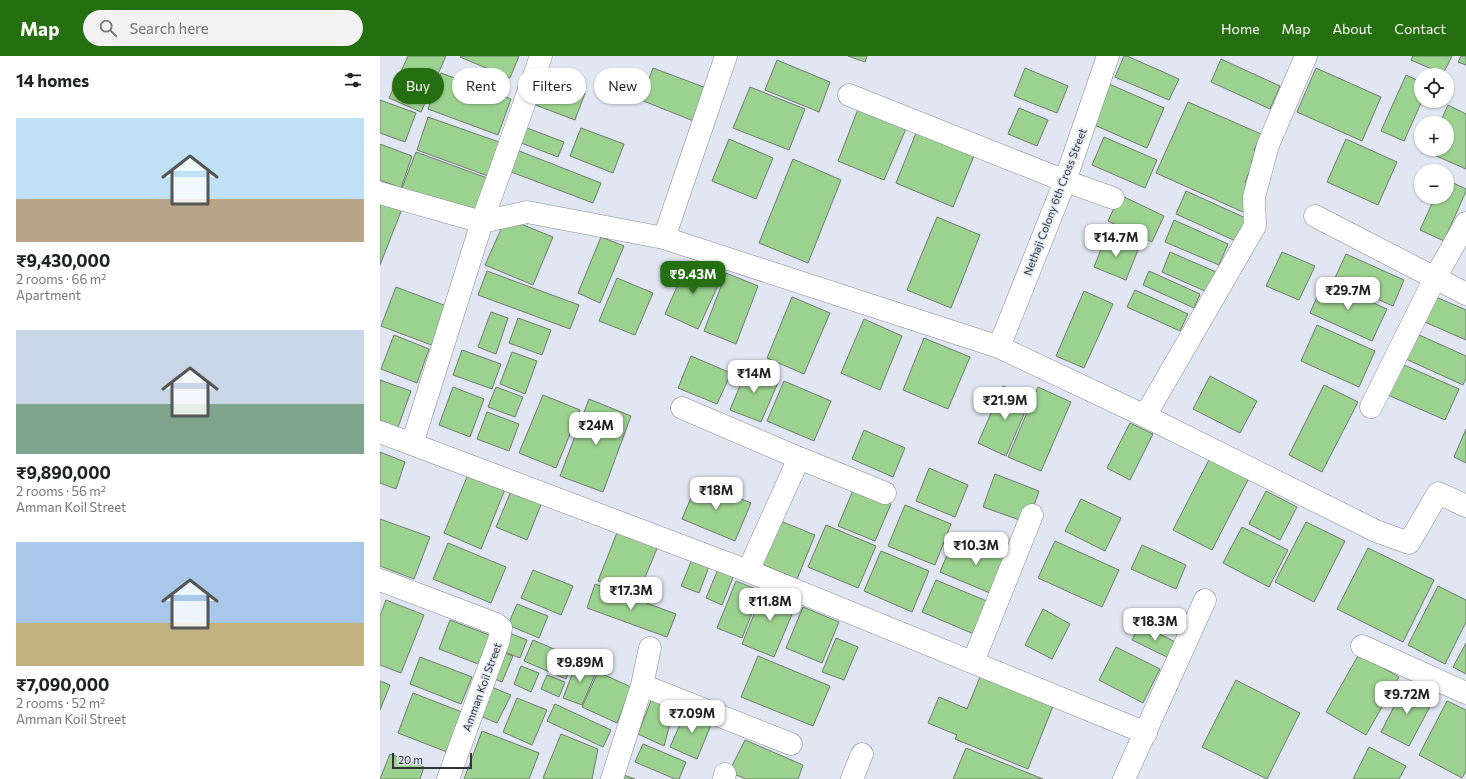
<!DOCTYPE html>
<html lang="en">
<head>
<meta charset="utf-8">
<style>
	body { margin:0; font-family:Commissioner,sans-serif; background:#f2f2f2; color:#202124; height:100vh; display:flex; flex-direction:column; font-size:15px; white-space:nowrap }
	* { box-sizing:border-box; margin:0 }
	p { font-size:13px; color:#757577 }
	.icon { flex:none; width:22px; height:22px; fill:none; stroke:currentColor; stroke-width:2; stroke-linecap:round; stroke-linejoin:round }
	.map { position:relative; flex:1; overflow:hidden }
	.drawer { display:flex; flex-direction:column; background:#fff; width:380px }
	.drawer>* { flex:none }
	.guide { position:absolute; left:12px; top:12px; width:380px; height:36px; display:flex; gap:8px }
	.tools { position:absolute; left:1034px; top:12px; display:grid; gap:8px }
	.tools a { display:grid; place-items:center; width:40px; height:40px; border-radius:50%; background:#fff; box-shadow:0 1px 3px #0004; font-size:20px }
	.scale { position:absolute; left:12px; bottom:10px; width:80px; box-sizing:border-box; padding-left:4px; border:2px solid #313337; border-top:0; font-size:11px; line-height:14px; white-space:nowrap; color:#313337; -webkit-text-stroke:3px #e0e6f2; paint-order:stroke }
	.price { position:absolute; translate:-50% -34px; padding:0 9px; border-radius:8px; background:#fff; color:#222; font-size:13px; line-height:26px; filter:drop-shadow(0 1px 2px #0008) }
	.price::after { content:''; position:absolute; left:50%; top:24px; width:12px; height:9px; margin-left:-6px; background:inherit; clip-path:polygon(0 0,100% 0,50% 100%) }
	.price.on { background:#256f10; color:#fff }
	ul { padding:0; list-style:none }
	li { display:grid; align-content:center; gap:8px; height:212px; padding:0 16px }
	li span { display:grid; place-items:center; height:124px; border-radius:0px; color:#555 }
	li>.icon { margin-inline-start:auto }
	span .icon { width:72px; height:72px; fill:#fffc; stroke-width:1 }
	li b { font-size:17px }
	h2 { display:flex; justify-content:space-between; align-items:center; height:48px; padding:0 16px; font-size:17px }
	.pill { padding:0 14px; border-radius:18px; background:#fff; box-shadow:0 1px 3px #0004; font-size:14px; line-height:36px }
	.pill.on { background:#256f10; color:#fff }
	header { display:flex; align-items:center; gap:24px; box-sizing:border-box; height:56px; padding:0 20px; background:#256f10; color:#fff }
	header strong { font-size:19px }
	nav { display:flex; gap:22px; margin-inline-start:auto; font-size:14px }
	.search { width:280px; height:36px; background:#f2f2f2; display:flex; align-items:center; gap:10px; box-sizing:border-box; padding:0 14px; border-radius:22px; color:#757577; font-size:15px }
	main { display:flex; flex:1; min-height:0 }
	.map>svg:first-child { display:block }
</style>
</head>
<body>
<header>
<strong>Map</strong>
<div class="search"><svg class="icon" aria-label="search" viewBox="0 0 24 24"><circle cx="10" cy="10" r="6"/><path d="M15 15l6 6"/></svg>Search here</div>
<nav><a>Home</a><a>Map</a><a>About</a><a>Contact</a></nav>
</header>
<main>
<section class="drawer">
<h2>14 homes<svg class="icon" aria-label="filters" viewBox="0 0 24 24"><path d="M4 7h16M4 17h16"/><circle cx="9" cy="7" r="2"/><circle cx="15" cy="17" r="2"/></svg></h2>
<ul>
<li><span style="background:linear-gradient(#bfe0f5 65%,#b9a48a 0)"><svg class="icon" aria-label="home" viewBox="0 0 24 24"><path d="M3 11l9-7 9 7M6 9v11h12V9"/></svg></span><div><b>₹9,430,000</b><p>2 rooms · 66 m²</p><p>Apartment</p></div></li>
<li><span style="background:linear-gradient(#c9d6e8 60%,#7fa58c 0)"><svg class="icon" aria-label="home" viewBox="0 0 24 24"><path d="M3 11l9-7 9 7M6 9v11h12V9"/></svg></span><div><b>₹9,890,000</b><p>2 rooms · 56 m²</p><p>Amman Koil Street</p></div></li>
<li><span style="background:linear-gradient(#a9c7e8 65%,#c2b280 0)"><svg class="icon" aria-label="home" viewBox="0 0 24 24"><path d="M3 11l9-7 9 7M6 9v11h12V9"/></svg></span><div><b>₹7,090,000</b><p>2 rooms · 52 m²</p><p>Amman Koil Street</p></div></li>
</ul>
</section>
<div class="map">
<svg width="1086" height="723" viewBox="0 0 1086 723">
	<rect width="100%" height="100%" fill="#e0e6f2"/>
	<path fill="#9cd290" stroke="#727970" d="M28,0H66L41,56L9,42Z
		M81,0H139L130,22L80,1Z
		M468,0H487L485,6Z
		M744,0H747L799,23L789,44L735,21Z
		M1033,0H1072L1063,18L1031,4Z
		M1081,0H1086V9L1078,6Z
		M841,3L900,30L890,53L831,26Z
		M397,4L450,26L439,56L385,34Z
		M273,12L329,33L316,66L261,44Z
		M645,12L688,30L677,57L634,40Z
		M936,12L1001,41L982,85L917,56Z
		M61,17L131,43L118,79L48,53Z
		M1026,19L1041,26V45H1042L1024,85L1001,75Z
		M164,21L205,37L195,64L153,48Z
		M729,28L784,52L767,92L712,68Z
		M370,31L425,53L409,94L353,72Z
		M0,44L36,57L25,86L0,77Z
		M808,46L881,78L874,94L876,95L871,107H873L865,126L875,130L863,156L776,117Z
		M480,48L528,68L504,124L458,105Z
		M1068,49L1086,58V113L1047,96L1048,93H1067V67H1060Z
		M639,52L668,64L657,90L628,78Z
		M48,61L119,86L108,120L37,94Z
		M142,70L184,86L178,101L136,85Z
		M201,72L244,88L233,117L190,100Z
		M538,72L596,95L573,151L516,127Z
		M724,81L777,104L765,132L712,109Z
		M349,83L393,102L376,143L332,125Z
		M966,83L1017,106L998,149L947,126Z
		M0,88L32,100L21,132L0,124Z
		M134,93L221,127L213,147L126,114Z
		M36,96L107,122L94,159L22,132Z
		M413,103L461,124L428,207L379,187Z
		M1067,124L1086,133V135L1064,185L1040,174L1055,141H1067Z
		M806,135L870,164L860,187L796,158Z
		M740,139L784,160L772,186L728,165Z
		M0,144L22,153L0,209Z
		M557,161L600,179L571,252L527,234Z
		M126,162L173,181L153,229L105,209Z
		M794,164L848,188L839,209L785,186Z
		M221,181L244,190L220,247L198,237Z
		M726,181L758,194L746,224L714,211Z
		M790,196L836,216L827,236L782,216Z
		M902,196L935,210L919,244L886,230Z
		M966,198L1024,224L1013,250L954,224Z
		M308,206L342,221L318,273L285,258Z
		M107,215L199,249L190,273L98,239Z
		M769,215L820,238L814,252L763,229Z
		M346,217L378,230L356,288L324,275Z
		M237,222L273,237L255,279L219,265Z
		M944,225L1007,253L992,285L930,257Z
		M16,231L69,251L54,290L1,270Z
		M755,234L808,258L800,275L747,251Z
		M704,235L733,248L704,312L676,300Z
		M1049,238L1086,254V284L1038,263Z
		M412,241L450,257L424,318L387,302Z
		M111,256L128,262L116,298L98,291Z
		M138,262L171,274L162,299L129,287Z
		M484,263L522,280L500,334L461,317Z
		M937,269L995,295L979,331L921,305Z
		M1037,278L1086,300V322L1083,329L1026,303Z
		M14,279L49,293L37,327L1,313Z
		M544,282L590,301L568,353L523,334Z
		M82,294L121,308L112,333L73,319Z
		M132,296L157,305L145,338L120,328Z
		M311,300L351,317L337,348L298,332Z
		M1015,305L1079,333L1065,364L1001,336Z
		M368,310L399,324L381,366L350,354Z
		M830,320L877,345L860,377L813,353Z
		M0,324L31,335L17,374L0,368Z
		M404,325L451,345L434,385L387,365Z
		M944,329L978,346L942,416L909,399Z
		M623,330L651,342L626,400L598,387Z
		M73,331L104,343L90,381L59,369Z
		M116,331L143,341L135,361L108,351Z
		M658,331L691,346L661,415L628,401Z
		M163,339L200,354L176,412L139,397Z
		M209,343L251,360L223,436L180,420Z
		M107,356L139,368L129,395L97,383Z
		M750,367L773,378L750,424L727,412Z
		M1086,373V407L1074,401Z
		M484,374L525,392L513,421L472,403Z
		M0,396L25,406L16,433L0,427Z
		M832,398L871,418L832,494L793,474Z
		M549,412L588,429L575,461L536,445Z
		M89,416L126,431L101,493L64,477Z
		M615,418L659,435L648,467L603,451Z
		M318,425L371,447L355,485L302,463Z
		M474,432L511,448L495,485L458,470Z
		M132,433L162,446L147,484L116,471Z
		M886,435L917,451L900,484L869,468Z
		M701,443L741,462L725,495L685,475Z
		M525,449L571,468L555,509L508,490Z
		M0,463L50,481L34,523L0,510Z
		M398,464L435,479L417,523L379,507Z
		M926,466L965,485L934,546L895,526Z
		M446,469L496,490L478,532L428,511Z
		M862,471L908,494L889,531L843,507Z
		M238,474L278,490L257,541L218,525Z
		M575,480L632,504L617,540L560,516Z
		M675,485L739,514L722,551L658,522Z
		M68,487L126,511L111,547L53,523Z
		M762,489L806,509L796,533L751,513Z
		M988,492L1054,524L1023,586L957,553Z
		M501,495L549,515L532,556L484,535Z
		M313,501L330,508L319,537L301,530Z
		M338,513L354,519L342,549L326,542Z
		M153,514L193,530L181,559L141,542Z
		M556,524L614,548L601,581L542,556Z
		M356,525L381,535L362,582L337,572Z
		M215,528L296,558L287,581L207,552Z
		M1058,530L1086,544V566L1065,608L1028,589Z
		M385,531L418,544L394,601L362,588Z
		M6,544L44,559L21,617L0,609V560Z
		M137,548L168,560L159,582L128,569Z
		M423,551L459,566L442,607L406,592Z
		M663,553L690,568L672,603L645,589Z
		M70,564L117,582L106,611L59,593Z
		M760,568L799,588L791,603L752,584Z
		M129,577L147,584L140,602L122,595Z
		M456,582L478,591L464,624L442,616Z
		M153,584L195,602L186,623L144,605Z
		M1086,587V618L1073,611Z
		M736,591L780,613L763,647L719,624Z
		M119,595L133,600L122,626L108,620Z
		M979,598L1019,621L986,679L946,656Z
		M378,600L450,630L433,670L361,641Z
		M40,601L92,621L81,648L30,628Z
		M198,603L217,614L202,649L183,642Z
		M141,610L159,617L151,636L134,628Z
		M218,616L251,631L237,667L202,651Z
		M167,619L185,626L179,641L161,633Z
		M600,621L673,650L648,713L575,683L577,679L548,667L559,641L587,653Z
		M856,624L920,657L887,723L822,691Z
		M0,625L10,629L0,654Z
		M1025,629L1054,643L1029,690L1001,676Z
		M109,630L131,639L117,667L98,659Z
		M33,637L82,656L67,696L18,677Z
		M137,642L167,654L152,689L123,676Z
		M272,642L295,650L284,690L258,678Z
		M1067,645L1086,654V715L1082,722L1039,699Z
		M175,648L231,674L223,691L167,665Z
		M307,653L333,664L317,703L290,691Z
		M102,675L159,697L149,723H84Z
		M181,678L218,693L212,723H166L163,722Z
		M365,684L423,709L418,723H366L349,716Z
		M263,688L306,706L299,723H295L255,706Z
		M989,691L1026,710L1019,723H973Z
		M586,692L663,723H573Z
		M10,698L44,711L40,723H0Z
		M241,718L255,723H239Z"/>
	<g fill="none" stroke-linecap="round" stroke-linejoin="round">
		<g stroke="#848994" stroke-width="23">
			<path id="minor" d="M469,39L685,125L733,142
				M0,137L102,166L147,156L284,182L619,291L765,360L996,475L1029,487L1058,437L1086,450
				M935,160L1055,222L991,351
				M1086,167L1055,222L1086,238
				M284,182L346,0
				M619,291L685,125L728,0
				M302,352L419,402
				M765,360L875,170L874,141L888,89L926,0
				M0,376L368,515L766,677
				M32,388L102,166L161,0
				M368,515L419,402L505,437
				M0,524L116,568L121,572L119,584L68,723
				M982,590L1086,637
				M593,606L652,459
				M262,629L411,688
				M232,723L262,629L270,592
				M344,723L345,718
				M472,723L482,698
				M744,723L825,544"/>
		</g>
		<use href="#minor" stroke="#fff" stroke-width="22"/>
	</g>
	<g text-anchor="middle" stroke-width="3" stroke-linejoin="round" paint-order="stroke">
		<g font-size="11" fill="#313337" stroke="#e0e6f2">
			<text transform="translate(675 146) rotate(-69)" y="4">Nethaji Colony 6th Cross Street</text>
			<text transform="translate(102 631) rotate(-70)" y="4">Amman Koil Street</text>
		</g>
	</g>
</svg>
<div class="tools">
<a><svg class="icon" aria-label="locate" viewBox="0 0 24 24"><circle cx="12" cy="12" r="6"/><path d="M12 2v4M12 18v4M2 12h4M18 12h4"/></svg></a>
<a>+</a>
<a>−</a>
</div>
<div class="scale">20 m</div>
<b class="price" style="left:736px;top:202px">₹14.7M</b>
<b class="price on" style="left:313px;top:239px">₹9.43M</b>
<b class="price" style="left:968px;top:255px">₹29.7M</b>
<b class="price" style="left:374px;top:338px">₹14M</b>
<b class="price" style="left:625px;top:365px">₹21.9M</b>
<b class="price" style="left:216px;top:390px">₹24M</b>
<b class="price" style="left:336px;top:455px">₹18M</b>
<b class="price" style="left:596px;top:510px">₹10.3M</b>
<b class="price" style="left:251px;top:555px">₹17.3M</b>
<b class="price" style="left:390px;top:566px">₹11.8M</b>
<b class="price" style="left:775px;top:586px">₹18.3M</b>
<b class="price" style="left:200px;top:627px">₹9.89M</b>
<b class="price" style="left:1027px;top:659px">₹9.72M</b>
<b class="price" style="left:312px;top:678px">₹7.09M</b>
<div class="guide">
<a class="pill on">Buy</a>
<a class="pill">Rent</a>
<a class="pill">Filters</a>
<a class="pill">New</a>
</div>
</div>
</main>
</body>
</html>
